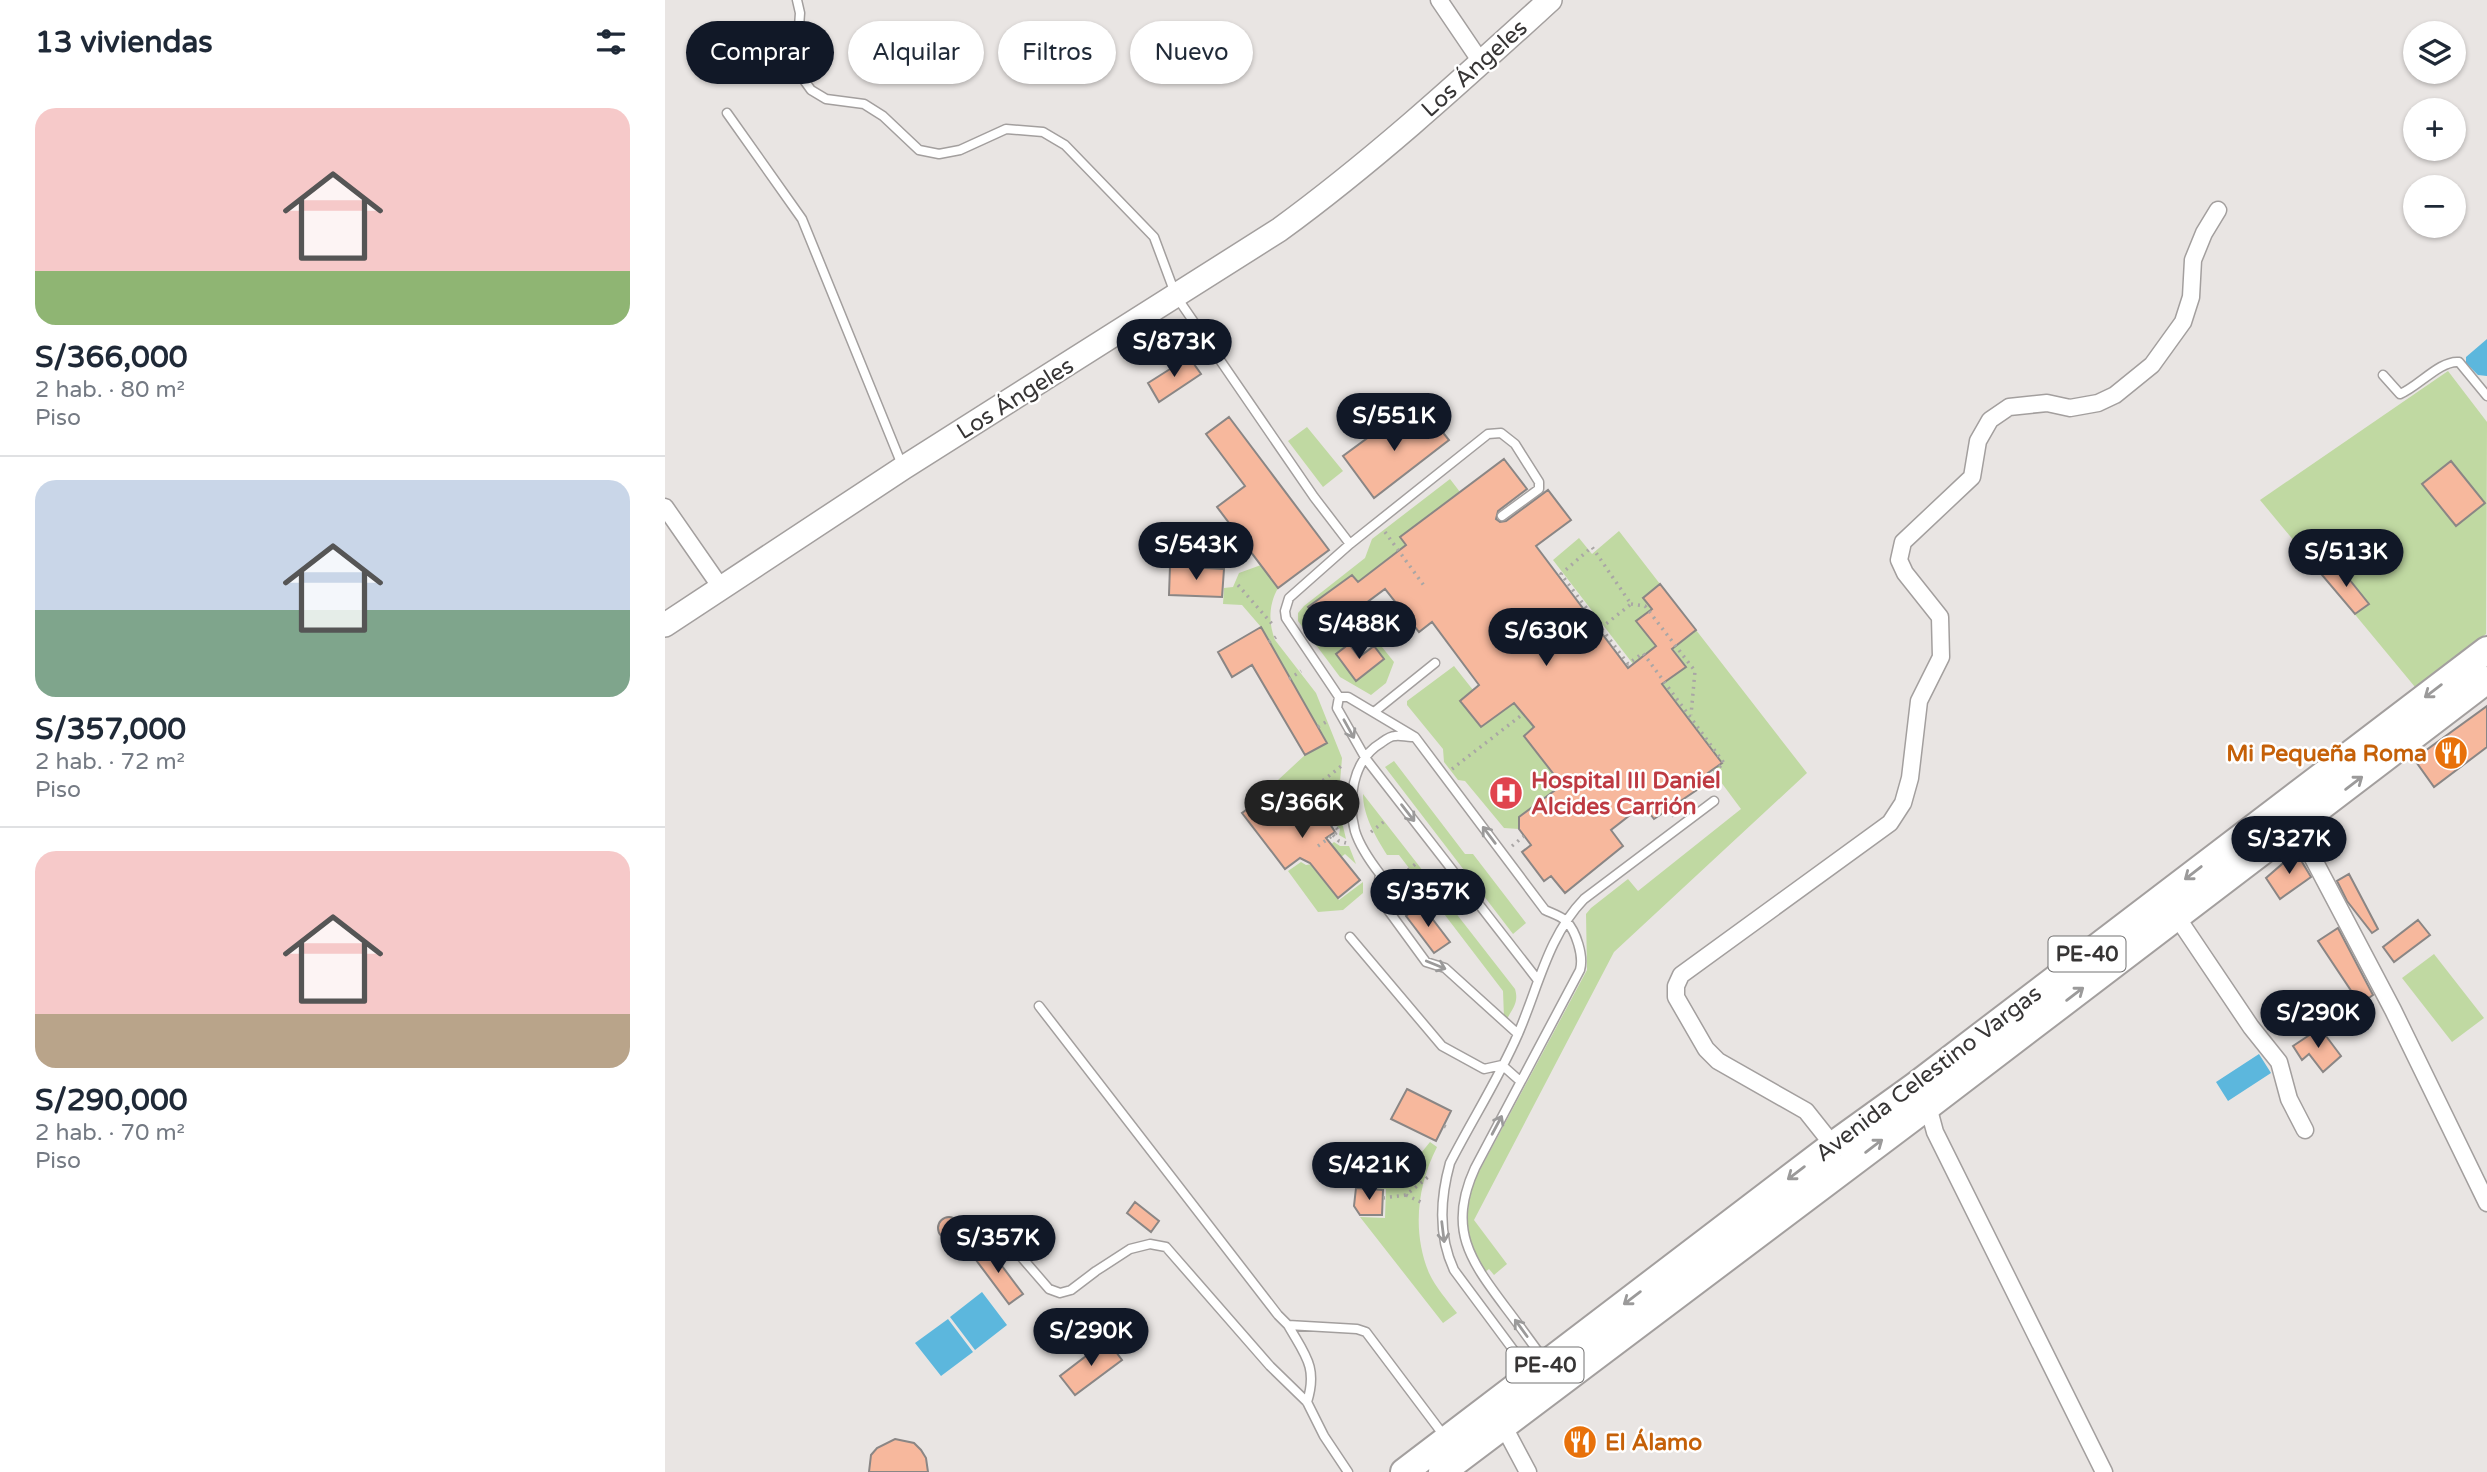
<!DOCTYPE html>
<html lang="es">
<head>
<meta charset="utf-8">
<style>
	body { margin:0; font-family:"Varela Round",sans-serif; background:#f6f6f7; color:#1f2937; height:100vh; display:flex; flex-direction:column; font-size:26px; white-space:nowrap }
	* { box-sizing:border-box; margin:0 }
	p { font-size:23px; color:#747a83 }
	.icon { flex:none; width:38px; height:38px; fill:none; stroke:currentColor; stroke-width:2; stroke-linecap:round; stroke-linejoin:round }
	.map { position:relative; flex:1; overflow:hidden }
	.side { display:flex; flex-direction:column; background:#fff; width:665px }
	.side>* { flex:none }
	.hud { position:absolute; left:21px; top:21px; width:665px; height:63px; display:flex; gap:14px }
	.controls { position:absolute; left:1738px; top:21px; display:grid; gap:14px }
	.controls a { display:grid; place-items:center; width:63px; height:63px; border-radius:50%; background:#fff; box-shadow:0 2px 5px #0004; font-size:35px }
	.price { position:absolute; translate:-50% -60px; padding:0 16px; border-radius:24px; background:#111827; color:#fff; font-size:23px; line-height:46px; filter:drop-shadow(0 2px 4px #0008) }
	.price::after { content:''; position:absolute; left:50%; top:42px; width:21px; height:16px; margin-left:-10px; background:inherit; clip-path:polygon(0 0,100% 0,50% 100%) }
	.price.on { background:#222; color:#fff }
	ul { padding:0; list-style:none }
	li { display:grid; align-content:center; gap:14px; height:371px; padding:0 35px }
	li+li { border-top:2px solid #e0e1e3 }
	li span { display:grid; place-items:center; height:217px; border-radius:21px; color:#555 }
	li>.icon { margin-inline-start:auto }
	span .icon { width:126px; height:126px; fill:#fffc; stroke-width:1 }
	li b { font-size:30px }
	h2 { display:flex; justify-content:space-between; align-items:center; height:84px; padding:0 35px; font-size:30px }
	.tag { padding:0 24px; border-radius:32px; background:#fff; box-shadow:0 2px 5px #0004; font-size:24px; line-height:63px }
	.tag.on { background:#111827; color:#fff }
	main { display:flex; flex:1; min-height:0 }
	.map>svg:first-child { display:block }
</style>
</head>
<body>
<main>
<section class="side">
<h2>13 viviendas<svg class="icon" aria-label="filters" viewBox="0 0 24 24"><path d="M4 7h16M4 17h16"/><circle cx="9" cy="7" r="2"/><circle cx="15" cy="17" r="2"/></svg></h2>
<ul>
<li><span style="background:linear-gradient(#f6c9c9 75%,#8fb573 0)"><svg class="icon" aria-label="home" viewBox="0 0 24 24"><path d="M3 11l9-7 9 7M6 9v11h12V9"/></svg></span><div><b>S/366,000</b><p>2 hab. · 80 m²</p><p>Piso</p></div></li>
<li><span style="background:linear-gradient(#c9d6e8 60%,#7fa58c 0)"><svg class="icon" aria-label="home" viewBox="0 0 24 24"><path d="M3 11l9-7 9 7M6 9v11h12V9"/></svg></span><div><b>S/357,000</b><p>2 hab. · 72 m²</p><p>Piso</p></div></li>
<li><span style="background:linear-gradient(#f6c9c9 75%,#b9a48a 0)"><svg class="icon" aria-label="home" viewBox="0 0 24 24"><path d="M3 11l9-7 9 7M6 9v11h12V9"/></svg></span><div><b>S/290,000</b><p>2 hab. · 70 m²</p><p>Piso</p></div></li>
</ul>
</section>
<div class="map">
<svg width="1822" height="1472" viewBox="0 0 1822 1472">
	<rect width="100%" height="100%" fill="#e9e5e3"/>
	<path fill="#c0d9a2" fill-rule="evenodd" d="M1783,371L1822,422L1821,634L1750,687L1595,500Z
		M642,427L678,471L658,487L623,441Z
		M785,479L795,492L735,537L768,581L762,586L735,549L693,582L687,575L643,607L661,632L671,625L684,644L671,654L691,680L719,660L709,646L713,642L729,662L721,683L706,695L675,677L633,621V613L639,606L700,558L707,539Z
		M954,531L995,584L978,598L999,625L1018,640L1031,630L1142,773L949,952L809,1220L842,1264L829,1275L824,1269L820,1272C800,1239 799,1218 809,1181L922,970L921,914L926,908L963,879L973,891L1076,809L1047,770L1057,763L977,657L968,664L888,560L914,538L927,554ZM981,614L1021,666L1012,673L972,621Z
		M596,565L613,588C604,604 603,622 610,640L651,693L677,758L674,794L660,802L648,787L614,813L599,793L640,755L662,742L596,627L577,605L558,604L559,588L568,587L574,573Z
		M789,666L808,690L795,701L816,727L849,703L869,727L859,737L897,785L854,817V829L839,828L800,781L793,780L779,762L778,749L742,705V701Z
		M729,761L800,854H808L861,923L848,934L720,767Z
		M698,794L850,989C854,1002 848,1008 842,1019L839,1018L838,991L734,855H722C711,837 698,816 698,794Z
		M673,805L681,839L674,835L675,829L668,822L662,821L658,816V812Z
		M669,842L675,846H684L691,864L680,854L654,875L674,900L698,882V893L678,910L653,912L623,871L636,862L641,865L647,864L659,850Z
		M1769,954L1819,1018L1787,1042L1737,978Z
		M765,1142L772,1147C752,1186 747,1232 764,1273C771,1288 782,1300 792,1313L778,1323L695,1217L720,1218L721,1189L681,1186L679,1182L706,1167L720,1176L752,1158Z"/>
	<path fill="#5cb7dd" d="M1822,339V376L1813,375L1801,363V357Z
		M1594,1054L1606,1073L1563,1101L1551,1082Z
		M317,1292L342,1325L310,1350L285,1317Z
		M283,1319L308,1352L276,1376L250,1343Z"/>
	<path fill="#f7b89d" stroke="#8a8685" stroke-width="2" d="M524,357L536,374L494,402L483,383Z
		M763,414L784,440L709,498L678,456L727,420L738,434Z
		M564,417L664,550L613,588L552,507L580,486L541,434Z
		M839,459L862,489L833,511L831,519L835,522L841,521L883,490L906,520L871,546L963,668L991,646L971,621L987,609L978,598L995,584L1031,630L1007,649L1021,667L997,684L1057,763L1043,773L1048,779L989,819L978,805L946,830L958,846L900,893L886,876L879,881L857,852L866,845L854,829V817L897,785L859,736L869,727L849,703L816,727L795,701L814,685L767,622L754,632L720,589L662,632L643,607L687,575L693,582L741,545L735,537Z
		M1786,461L1820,503L1791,526L1757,484Z
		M1672,564L1704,604L1690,614L1657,575Z
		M505,566L559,569L557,597L504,595Z
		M596,627L662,743L640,755L587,665L567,677L553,652Z
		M684,644L694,657L709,646L719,659L691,681L671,654Z
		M1822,706V747L1769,787L1749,759Z
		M648,790L659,804L635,822L665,824L670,832L661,838L695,880L673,898L645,863L635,858L620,869L577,813L599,797L614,816Z
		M1631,852L1646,877L1615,899L1601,878Z
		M1684,874L1713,929L1707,933L1682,901L1672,881Z
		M756,904L785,942L769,953L741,916Z
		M1753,920L1765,935L1729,962L1718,947Z
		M1673,928L1708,995L1695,1004L1653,941Z
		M1655,1028L1676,1056L1658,1072L1644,1054L1637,1060L1628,1046Z
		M742,1089L786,1111L771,1141L726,1119Z
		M691,1188L718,1190L717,1215H695L689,1206Z
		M470,1202L494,1221L486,1232L462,1213Z
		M273 1228a11 11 0 1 1 22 0a11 11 0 1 1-22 0Z
		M322,1246L358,1294L344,1304L308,1256Z
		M442,1340L457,1360L410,1395L395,1376Z
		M230,1439L249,1443L256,1450L261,1458L263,1472H204L206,1455L212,1448Z"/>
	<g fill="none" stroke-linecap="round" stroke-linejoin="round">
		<g stroke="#a39f9e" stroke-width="11">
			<path id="service" d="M132,0L135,13L132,55L136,76L146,90L161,99L199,104L218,116L254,150L274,154L295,150L341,129L378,132L400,145L489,237L511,296L649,497L685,544
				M62,113L137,219L237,465
				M1718,375L1735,394C1753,387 1775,360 1794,362L1822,396
				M837,516L874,489V482L850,444L836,433L823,434L685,544L624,598L620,611L621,618L674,697L672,708L701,759L872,979
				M674,697H683L750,737L880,910C886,913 896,916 901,921C911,931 919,956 915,970L810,1168C782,1229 805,1260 841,1308C854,1325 867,1343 880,1361
				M709,712L770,663
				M746,737C741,737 735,735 730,736C725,736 720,740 716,743C687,760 682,802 690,831C695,847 705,861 715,874L712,895L761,962L780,968L853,1034
				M685,937L777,1046L819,1069L837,1065L855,1081
				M374,1006L613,1315L623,1325L692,1329L701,1332L780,1437
				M339,1237L384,1289L395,1293L406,1290L431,1271L465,1249L485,1244L501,1247L605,1366L642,1402L659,1436L683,1472
				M623,1325C640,1355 653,1367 642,1402
				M864,1371L789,1270C773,1236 775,1199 785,1163C807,1120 834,1078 853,1034C873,988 883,936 919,899L1049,801"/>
		</g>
		<g stroke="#a39f9e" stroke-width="19">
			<path id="minor" d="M774,0L816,62
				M0,507L57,589
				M1625,819L1631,826L1728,1010L1822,1203
				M1512,917L1586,1027L1614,1062L1624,1099L1640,1130
				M1259,1100L1263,1106L1270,1132L1439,1472
				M1168,1145L1141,1111L1053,1061L1041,1049L1011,997V986L1016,975L1225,823L1238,803L1245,778L1254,701L1276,657L1275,617L1240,573L1234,560L1238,542L1307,477L1313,441L1325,420L1344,407L1382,403L1405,408L1433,403L1450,395L1487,365L1518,322L1526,297L1528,260L1539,233L1553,210
				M838,1425L863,1472"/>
		</g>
		<g stroke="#a39f9e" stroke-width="26">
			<path id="secondary" d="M0,625L238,468L614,230C710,160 797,80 885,0"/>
		</g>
		<g stroke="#a39f9e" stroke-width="30">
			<path id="trunk" d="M739,1472L1168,1145L1250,1086L1822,650
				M777,1472L1263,1106L1822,680"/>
		</g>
		<path stroke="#a9a6a5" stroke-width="3.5" stroke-dasharray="2 5" stroke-linecap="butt" d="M720,532L760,587
			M573,585L608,625
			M966,604L980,606L1030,671L1026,715
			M936,628L966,604L927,547L896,574L963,664L978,653L1059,763L1046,774
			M604,642L611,637
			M624,679L636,671
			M653,727L664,720
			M787,769L858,714
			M649,791L651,786L679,764
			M652,808L655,811L675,801
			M1004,809L1010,818
			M706,832L721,820
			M668,835L674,841L681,843
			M653,846L674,831L668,824
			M847,846L859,836
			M743,870L753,862
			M779,1126L785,1129
			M741,1195L758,1203
			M718,1198L741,1195L763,1177"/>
		<use href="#service" stroke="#fff" stroke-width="8"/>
		<use href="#minor" stroke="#fff" stroke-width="16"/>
		<use href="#secondary" stroke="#fff" stroke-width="23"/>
		<use href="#trunk" stroke="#fff" stroke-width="26"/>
	</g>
	<defs><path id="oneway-shaft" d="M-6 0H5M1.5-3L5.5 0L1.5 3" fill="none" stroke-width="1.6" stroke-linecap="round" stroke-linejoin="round" transform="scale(1.75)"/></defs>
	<g stroke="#9b9a9a">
		<use href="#oneway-shaft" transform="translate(1768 691) rotate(143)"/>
		<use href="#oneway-shaft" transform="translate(684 729) rotate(61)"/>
		<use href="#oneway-shaft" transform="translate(1689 783) rotate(-37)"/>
		<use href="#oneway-shaft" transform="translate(743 813) rotate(52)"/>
		<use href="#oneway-shaft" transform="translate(824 835) rotate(-127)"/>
		<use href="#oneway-shaft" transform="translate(1528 873) rotate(142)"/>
		<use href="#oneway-shaft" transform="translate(771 965) rotate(22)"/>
		<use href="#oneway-shaft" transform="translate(1410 994) rotate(-37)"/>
		<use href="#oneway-shaft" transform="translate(832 1125) rotate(-62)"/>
		<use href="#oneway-shaft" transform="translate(1209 1146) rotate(-37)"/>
		<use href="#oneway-shaft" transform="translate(1131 1173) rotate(143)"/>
		<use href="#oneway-shaft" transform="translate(778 1232) rotate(83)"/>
		<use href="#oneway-shaft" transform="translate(967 1298) rotate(143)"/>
		<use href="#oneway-shaft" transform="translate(856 1328) rotate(-126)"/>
	</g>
	<defs>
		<g id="restaurant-disc" transform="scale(1.75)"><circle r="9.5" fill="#e8710a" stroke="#fff"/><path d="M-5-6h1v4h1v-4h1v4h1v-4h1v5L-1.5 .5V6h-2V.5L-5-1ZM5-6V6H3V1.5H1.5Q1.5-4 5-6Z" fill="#fff"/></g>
		<g id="hospital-disc" transform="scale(1.75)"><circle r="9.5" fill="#e0444e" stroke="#fff"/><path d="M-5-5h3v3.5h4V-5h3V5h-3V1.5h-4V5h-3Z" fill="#fff"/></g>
	</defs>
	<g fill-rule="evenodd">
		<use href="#restaurant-disc" x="1786" y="753"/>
		<use href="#hospital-disc" x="841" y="793"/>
		<use href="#restaurant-disc" x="915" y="1442"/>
	</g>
	<g text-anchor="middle" stroke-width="5" stroke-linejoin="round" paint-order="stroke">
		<g fill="#fff" stroke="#737272" stroke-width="2">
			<rect x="1383.5" y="936.5" width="77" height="35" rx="5"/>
			<rect x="841.5" y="1347.5" width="77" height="35" rx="5"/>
		</g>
		<g font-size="21" font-weight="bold" fill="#373535">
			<text x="1422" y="961">PE-40</text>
			<text x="880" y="1372">PE-40</text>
		</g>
		<g font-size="23" fill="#373535" stroke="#fff">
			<text transform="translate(809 68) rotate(-42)" y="8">Los Ángeles</text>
			<text transform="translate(350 398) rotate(-32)" y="8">Los Ángeles</text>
			<text transform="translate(1263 1073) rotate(-37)" y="8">Avenida Celestino Vargas</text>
		</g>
		<g font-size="23" font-weight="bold" fill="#c56008" stroke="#fff" text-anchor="end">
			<text x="1762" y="761">Mi Pequeña Roma</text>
			<text x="940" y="1450" text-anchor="start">El Álamo</text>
		</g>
		<g font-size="23" font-weight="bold" fill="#be3a42" stroke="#fff" text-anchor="start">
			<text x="866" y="788">Hospital III Daniel<tspan x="866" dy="26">Alcides Carrión</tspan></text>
		</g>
	</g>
</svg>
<div class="controls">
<a><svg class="icon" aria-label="layers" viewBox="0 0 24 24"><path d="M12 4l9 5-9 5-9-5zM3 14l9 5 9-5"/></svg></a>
<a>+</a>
<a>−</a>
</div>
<b class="price" style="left:509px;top:379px">S/873K</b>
<b class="price" style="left:729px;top:453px">S/551K</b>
<b class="price" style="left:531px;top:582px">S/543K</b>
<b class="price" style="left:1681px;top:589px">S/513K</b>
<b class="price" style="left:694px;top:661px">S/488K</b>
<b class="price" style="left:881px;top:668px">S/630K</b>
<b class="price on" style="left:637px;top:840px">S/366K</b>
<b class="price" style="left:1624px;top:876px">S/327K</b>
<b class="price" style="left:763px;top:929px">S/357K</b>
<b class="price" style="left:1653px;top:1050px">S/290K</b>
<b class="price" style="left:704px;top:1202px">S/421K</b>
<b class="price" style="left:333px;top:1275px">S/357K</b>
<b class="price" style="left:426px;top:1368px">S/290K</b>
<div class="hud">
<a class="tag on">Comprar</a>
<a class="tag">Alquilar</a>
<a class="tag">Filtros</a>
<a class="tag">Nuevo</a>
</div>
</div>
</main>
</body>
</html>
